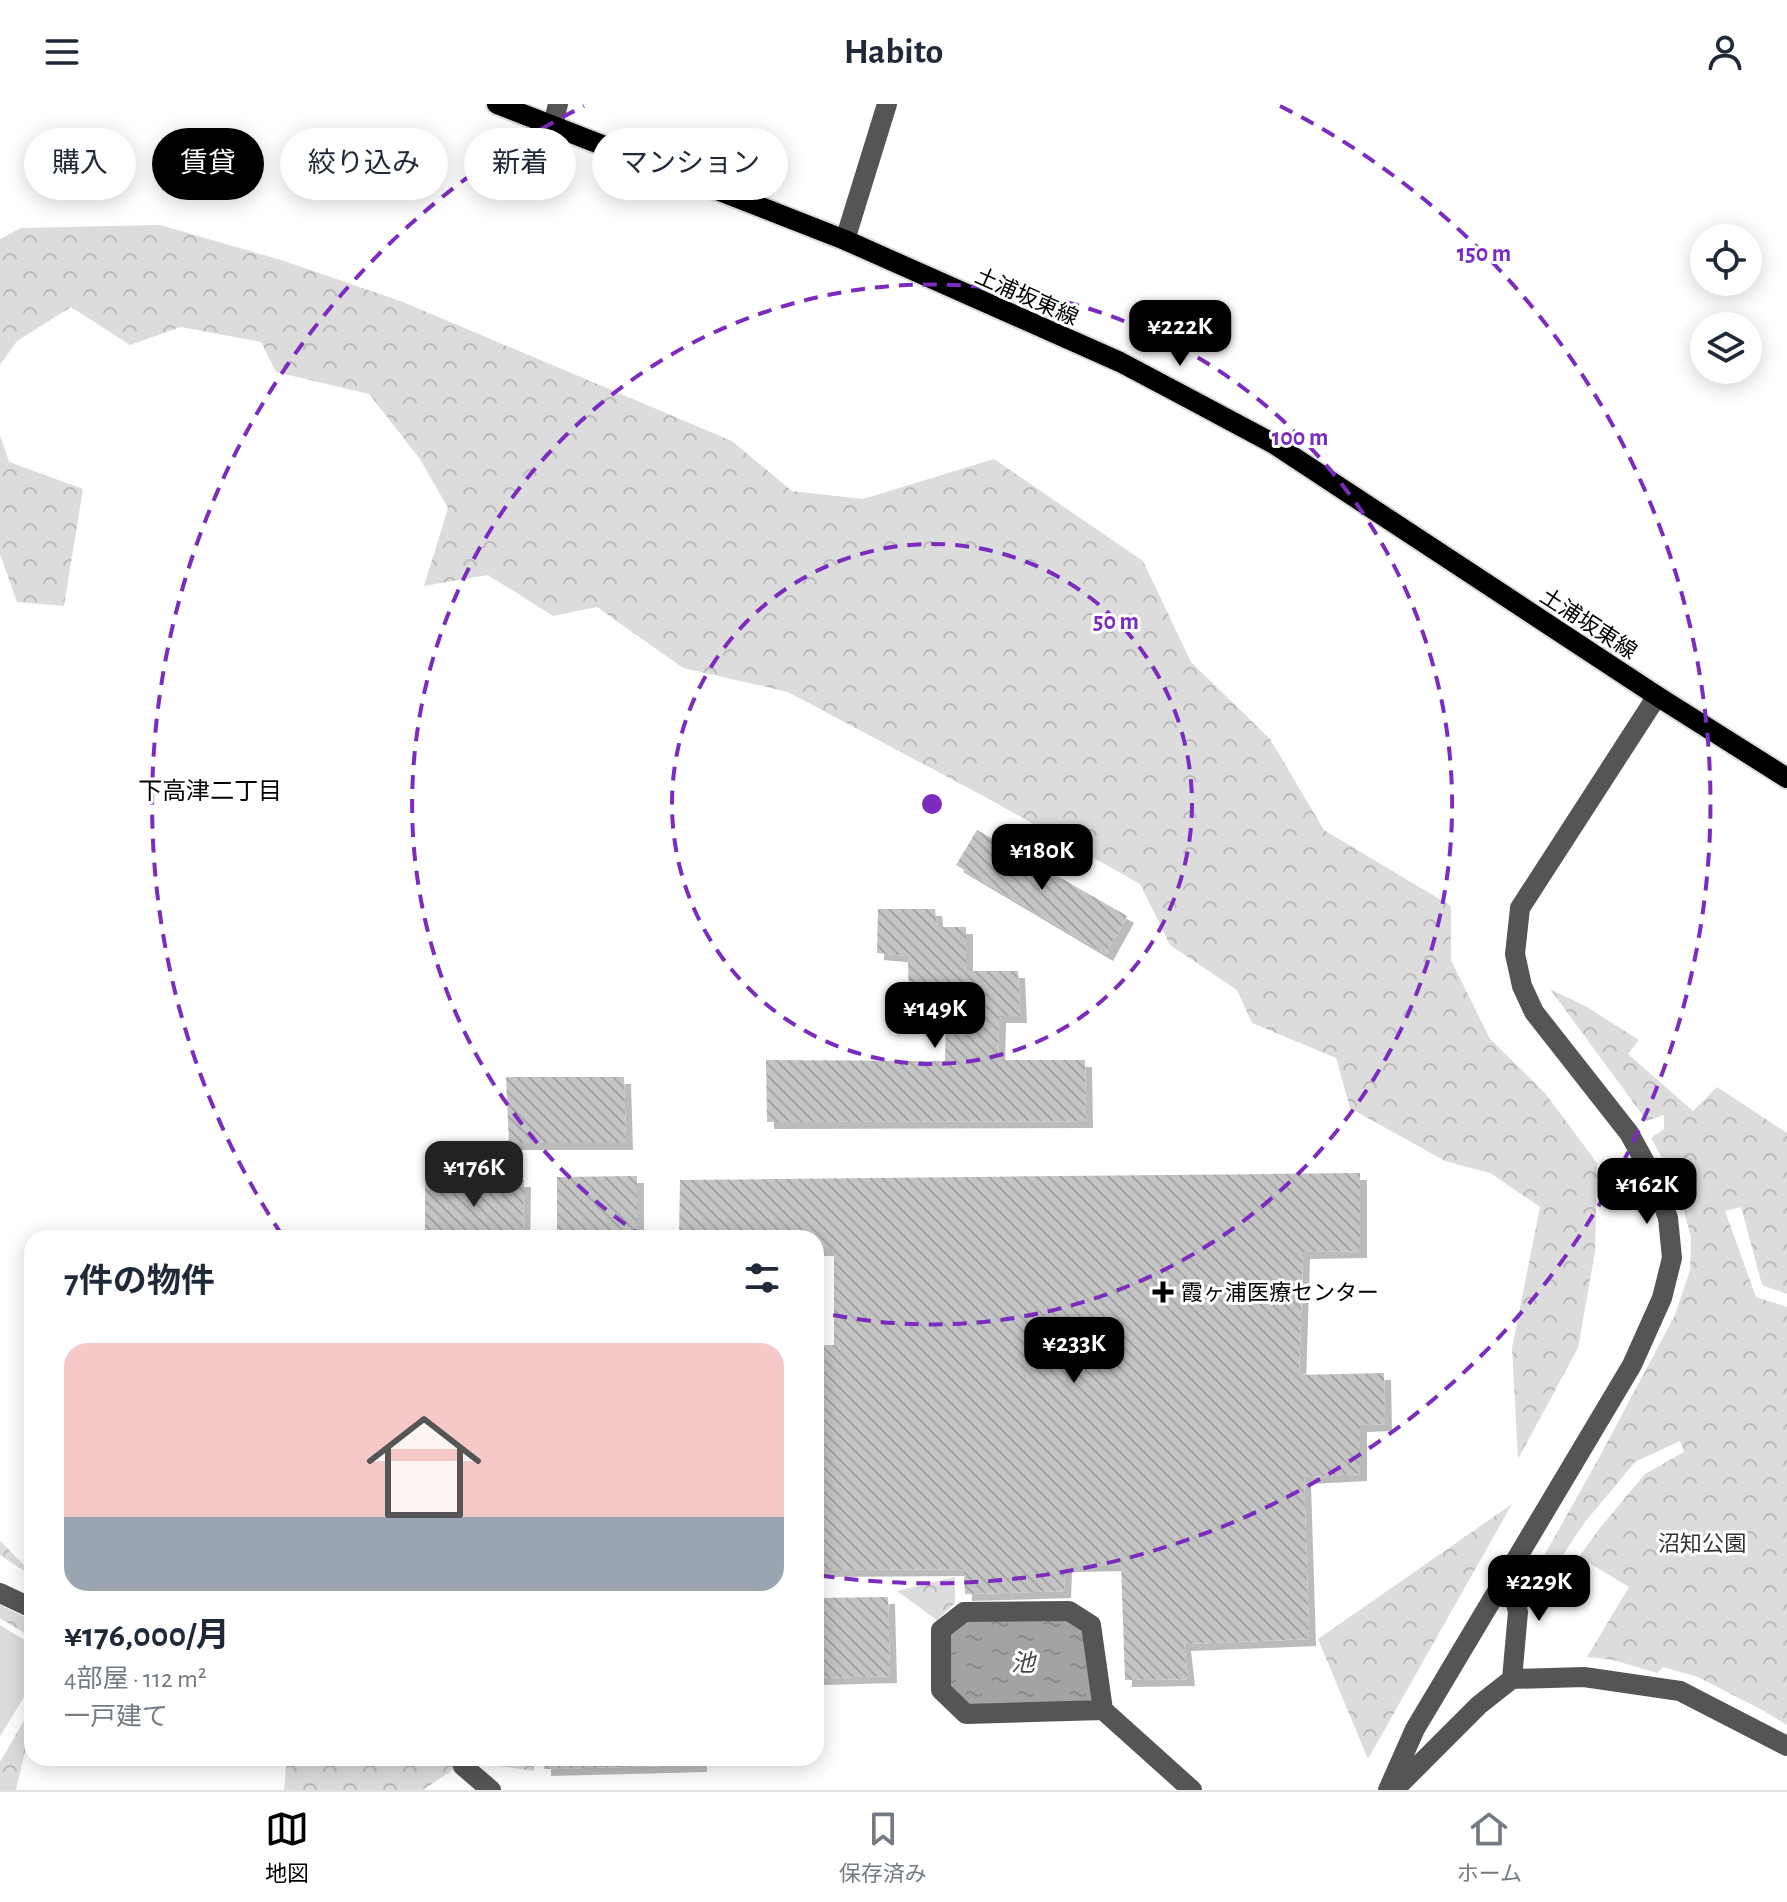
<!DOCTYPE html>
<html lang="ja">
<head>
<meta charset="utf-8">
<style>
	body { margin:0; font-family:"Alegreya Sans","Noto Sans JP",sans-serif; background:#f6f6f7; color:#1f2937; height:100vh; display:flex; flex-direction:column; font-size:30px; white-space:nowrap }
	* { box-sizing:border-box; margin:0 }
	p { font-size:26px; color:#747a83 }
	.icon { flex:none; width:44px; height:44px; fill:none; stroke:currentColor; stroke-width:2; stroke-linecap:round; stroke-linejoin:round }
	.map { position:relative; flex:1; overflow:hidden }
	.side { position:absolute; left:24px; top:1126px; width:800px; height:536px; display:flex; flex-direction:column; background:#fff; border-radius:24px; box-shadow:0 4px 20px #0003 }
	.side>* { flex:none }
	.hud { position:absolute; left:24px; top:24px; width:800px; height:72px; display:flex; gap:16px }
	.fabs { position:absolute; left:1690px; top:120px; display:grid; gap:16px }
	.fabs a { display:grid; place-items:center; width:72px; height:72px; border-radius:50%; background:#fff; box-shadow:0 4px 20px #0003; font-size:40px }
	.price { position:absolute; translate:-50% -68px; padding:0 18px; border-radius:16px; background:#000; color:#fff; font-size:26px; line-height:52px; filter:drop-shadow(0 2px 4px #0008) }
	.price::after { content:''; position:absolute; left:50%; top:48px; width:24px; height:18px; margin-left:-12px; background:inherit; clip-path:polygon(0 0,100% 0,50% 100%) }
	.price.selected { background:#222; color:#fff }
	ul { padding:0; list-style:none }
	li { display:grid; align-content:center; gap:16px; height:424px; padding:0 40px }
	li span { display:grid; place-items:center; height:248px; border-radius:24px; color:#555 }
	li>.icon { margin-inline-start:auto }
	span .icon { width:144px; height:144px; fill:#fffc; stroke-width:1 }
	li b { font-size:34px }
	h2 { display:flex; justify-content:space-between; align-items:center; height:96px; padding:0 40px; font-size:34px }
	.tag { padding:0 28px; border-radius:36px; background:#fff; box-shadow:0 4px 20px #0003; font-size:28px; line-height:72px }
	.tag.selected { background:#000; color:#fff }
	header { display:flex; justify-content:space-between; align-items:center; height:104px; padding:0 40px; background:#fff; font-size:36px; font-weight:700 }
	.tabs { display:flex; justify-content:space-around; align-items:center; height:112px; border-top:2px solid #e0e1e3; background:#fff; font-size:22px; color:#747a83 }
	.tabs a { display:grid; justify-items:center; gap:4px }
	.tabs .selected { color:#000 }
	.map>svg:first-child { display:block }
</style>
</head>
<body>
<header><svg class="icon" aria-label="menu" viewBox="0 0 24 24"><path d="M4 6h16M4 12h16M4 18h16"/></svg>Habito<svg class="icon" aria-label="person" viewBox="0 0 24 24"><circle cx="12" cy="8" r="4"/><path d="M4 21q1-7 8-7t8 7"/></svg></header>
<div class="map">
<svg width="1787" height="1686" viewBox="0 0 1787 1686">
	<defs>
		<pattern id="forest-crowns" width="20" height="18" patternUnits="userSpaceOnUse" patternTransform="scale(2)"><rect width="20" height="18" fill="#dcdcdc"/><path d="M2 6a3 3 0 1 1 6 0M12 15a3 3 0 1 1 6 0" fill="none" stroke="#bbb"/></pattern>
		<pattern id="water-ripples" width="26" height="14" patternUnits="userSpaceOnUse" patternTransform="scale(2)"><rect width="26" height="14" fill="#a3a3a3"/><path d="M2 4q2-2 4 0t4 0M15 11q2-2 4 0t4 0" fill="none" stroke="#8b8b8b"/></pattern>
		<pattern id="building-back-hatch" width="6" height="6" patternUnits="userSpaceOnUse" patternTransform="scale(2)"><rect width="6" height="6" fill="#c4c4c4"/><path d="M-1 5l2 2M0 0l6 6M5-1l2 2" fill="none" stroke="#a7a7a7"/></pattern>
		<filter id="shadow"><feDropShadow dx="7" dy="7" stdDeviation="0" flood-color="#0004"/></filter>
	</defs>
	<rect width="100%" height="100%" fill="#fff"/>
	<path fill="#dcdcdc" d="M0,1521L32,1541V1580L0,1632Z"/>
	<path fill="url(#forest-crowns)" d="M160,121L281,156L403,198L732,337L792,387L863,395L994,355L1143,457L1191,558L1270,635L1324,726L1451,802V856L1490,935L1545,989L1597,1059L1595,1148L1578,1244L1518,1355L1512,1244L1540,1103L1490,1069L1445,1057L1350,1004L1336,954L1252,919L1237,886L1170,841L1140,780L987,694L788,588L683,564L597,503L553,512L488,471L424,482L448,404L420,355L369,290L276,268L261,238L181,223L130,241L71,203L17,237L0,261V135L21,124Z
		M0,331L9,358L83,385L64,502L17,498L0,450Z
		M1550,885L1585,902L1639,936L1628,950L1693,1007L1717,983L1787,1029V1190L1762,1181L1741,1103L1725,1107L1756,1193L1787,1203V1621L1764,1607L1698,1573L1663,1563L1657,1569L1613,1556L1587,1553L1629,1483L1579,1453L1599,1425L1645,1370L1684,1348L1680,1337L1635,1358L1585,1418L1534,1494L1535,1468L1600,1352L1675,1211L1690,1166L1691,1133L1676,1079L1651,1034L1664,1025V1011L1647,1017Z
		M1512,1400L1368,1655L1318,1535Z
		M0,1437L32,1469V1472L0,1451Z
		M955,1473V1499L937,1516L897,1487Z
		M0,1501L23,1512L32,1514V1534L0,1514Z
		M32,1603V1619L16,1686H0V1658Z
		M287,1654H454V1665L423,1686H284Z
		M470,1654H534V1667L470,1658Z"/>
	<path fill="url(#water-ripples)" d="M1066,1516L1083,1527L1095,1599L971,1601L951,1583V1531L968,1517Z"/>
	<path fill="url(#building-back-hatch)" filter="url(#shadow)" d="M977,726L1127,812L1106,850L956,761Z
		M878,805H935L937,823H966V867H1018L1020,912H999L998,956H1085L1086,1017L767,1018L766,956L945,957L946,912H909L908,852L877,849Z
		M506,973H624L626,1039H509Z
		M1360,1069V1147L1303,1148L1299,1271L1384,1269L1385,1320L1360,1321V1370L1304,1373L1309,1535L1184,1540L1188,1575L1125,1576L1121,1460L1065,1461L1064,1487L965,1490L964,1465L816,1466V1241H834V1145H816V1134H679L680,1076Z
		M637,1072V1134H557V1073Z
		M524,1076L523,1134H425V1077Z
		M888,1493L890,1572L816,1574V1494Z
		M544,1654H700V1661L544,1665Z"/>
	<g fill="none" stroke-linecap="round" stroke-linejoin="round">
		<g stroke="#dbdbdb" stroke-width="24">
			<path id="major" d="M497,0L845,136L1120,258L1188,294L1274,340L1657,592L1787,674"/>
		</g>
		<path stroke="#555" stroke-width="20" d="M553,21L558,0
			M845,136L887,0
			M1508,1467L1518,1508L1512,1575
			M0,1489L32,1504
			M1103,1606L966,1610L941,1586V1526L964,1508L1069,1507L1091,1521L1103,1606L1192,1686
			M463,1654V1662L491,1686
			M1388,1686L1415,1625L1632,1261L1662,1194L1672,1154L1668,1114L1652,1071L1629,1029L1534,908L1522,882L1515,850L1520,804L1657,592
			M1394,1686L1479,1601L1512,1575L1584,1573L1680,1587L1787,1642"/>
		<use href="#major" stroke="#000" stroke-width="20"/>
	</g>
	<g fill="none" stroke="#7b2cbf" stroke-width="4" stroke-dasharray="14 10">
		<circle cx="932" cy="700" r="260"/>
		<path d="M645 1134A520 520 0 1 1 819 1208"/>
		<path d="M282 1131A780 780 0 0 1 584 2M1280 2A780 780 0 0 1 817 1471"/>
	</g>
	<path fill="#000" stroke="#fff" stroke-width="3" d="M1159 1176h8v8h8v8h-8v8h-8v-8h-8v-8h8z"/>
	<g text-anchor="middle" stroke-width="6" stroke-linejoin="round" paint-order="stroke">
		<g font-size="22" fill="#000" stroke="#fff">
			<text transform="translate(1027 192) rotate(24)" y="8">土浦坂東線</text>
			<text transform="translate(1589 519) rotate(33)" y="8">土浦坂東線</text>
		</g>
		<g font-size="22" fill="#000" stroke="#fff" text-anchor="start">
			<text x="1181" y="1196">霞ヶ浦医療センター</text>
		</g>
		<g font-size="22" fill="#333" stroke="#fff">
			<text x="1702" y="1447">沼知公園</text>
		</g>
		<g font-size="24" fill="#000" stroke="#fff">
			<text x="210" y="695">下高津二丁目</text>
		</g>
		<g font-size="24" font-style="italic" fill="#444" stroke="#fff">
			<text x="1023" y="1567">池</text>
		</g>
	</g>
	<circle cx="932" cy="700" r="12" fill="#7b2cbf" stroke="#fff" stroke-width="4"/>
	<g font-size="24" text-anchor="middle" font-weight="bold" fill="#7b2cbf" stroke="#fff" stroke-width="6" stroke-linejoin="round" paint-order="stroke">
		<text x="1484" y="157">150 m</text>
		<text x="1300" y="341">100 m</text>
		<text x="1116" y="525">50 m</text>
	</g>
</svg>
<div class="fabs">
<a><svg class="icon" aria-label="locate" viewBox="0 0 24 24"><circle cx="12" cy="12" r="6"/><path d="M12 2v4M12 18v4M2 12h4M18 12h4"/></svg></a>
<a><svg class="icon" aria-label="layers" viewBox="0 0 24 24"><path d="M12 4l9 5-9 5-9-5zM3 14l9 5 9-5"/></svg></a>
</div>
<b class="price" style="left:1180px;top:264px">¥222K</b>
<b class="price" style="left:1042px;top:788px">¥180K</b>
<b class="price" style="left:935px;top:946px">¥149K</b>
<b class="price selected" style="left:474px;top:1105px">¥176K</b>
<b class="price" style="left:1647px;top:1122px">¥162K</b>
<b class="price" style="left:1074px;top:1281px">¥233K</b>
<b class="price" style="left:1539px;top:1519px">¥229K</b>
<div class="hud">
<a class="tag">購入</a>
<a class="tag selected">賃貸</a>
<a class="tag">絞り込み</a>
<a class="tag">新着</a>
<a class="tag">マンション</a>
</div>
<section class="side">
<h2>7件の物件<svg class="icon" aria-label="filters" viewBox="0 0 24 24"><path d="M4 7h16M4 17h16"/><circle cx="9" cy="7" r="2"/><circle cx="15" cy="17" r="2"/></svg></h2>
<ul>
<li><span style="background:linear-gradient(#f6c9c9 70%,#9aa5b1 0)"><svg class="icon" aria-label="home" viewBox="0 0 24 24"><path d="M3 11l9-7 9 7M6 9v11h12V9"/></svg></span><div><b>¥176,000/月</b><p>4部屋 · 112 m²</p><p>一戸建て</p></div></li>
</ul>
</section>
</div>
<nav class="tabs">
<a class="selected"><svg class="icon" aria-label="map" viewBox="0 0 24 24"><path d="M3 6l6-2 6 2 6-2v14l-6 2-6-2-6 2zM9 4v14M15 6v14"/></svg>地図</a>
<a><svg class="icon" aria-label="saved" viewBox="0 0 24 24"><path d="M7 4h10v16l-5-4-5 4z"/></svg>保存済み</a>
<a><svg class="icon" aria-label="home" viewBox="0 0 24 24"><path d="M3 11l9-7 9 7M6 9v11h12V9"/></svg>ホーム</a>
</nav>
</body>
</html>
